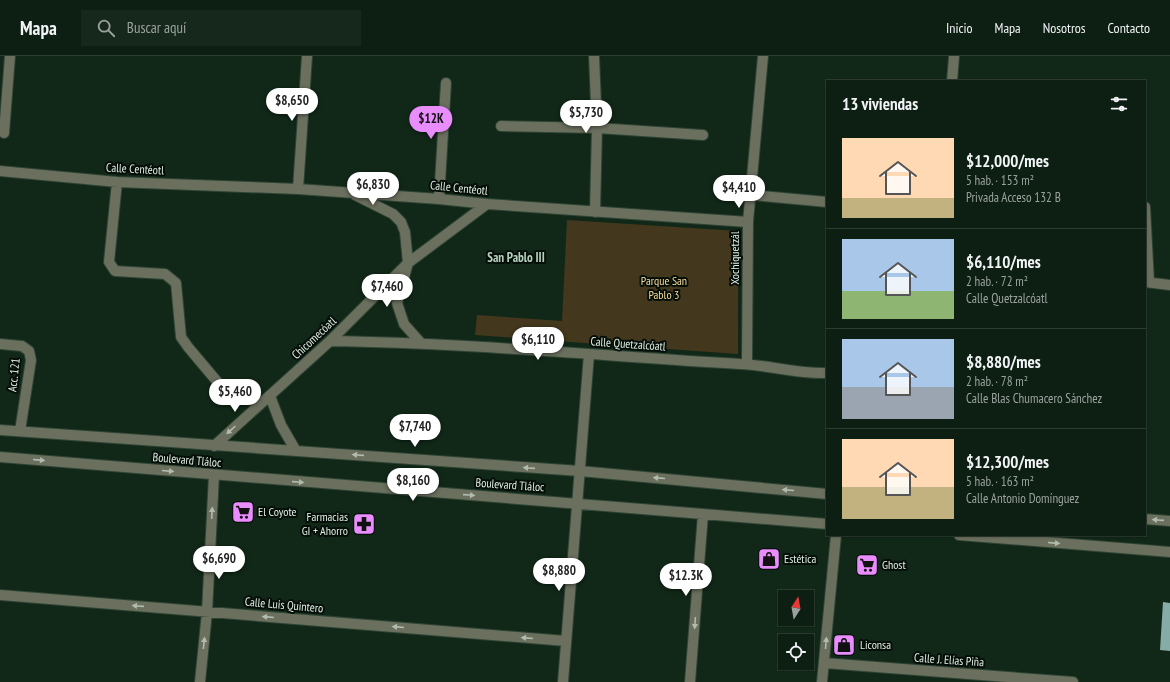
<!DOCTYPE html>
<html lang="es">
<head>
<meta charset="utf-8">
<style>
	body { margin:0; font-family:"PT Sans Narrow",sans-serif; background:#16271b; color:#f1f3f6; height:100vh; display:flex; flex-direction:column; font-size:15px; white-space:nowrap }
	* { box-sizing:border-box; margin:0 }
	p { font-size:13px; color:#9aa29f }
	.icon { flex:none; width:22px; height:22px; fill:none; stroke:currentColor; stroke-width:2; stroke-linecap:round; stroke-linejoin:round }
	.map { position:relative; flex:1; overflow:hidden }
	.details { position:absolute; left:826px; top:24px; width:320px; height:456px; display:flex; flex-direction:column; background:#0d1e12; border-radius:0px; box-shadow:0 1px 3px #0004,0 0 0 1px #2d3c32 }
	.details>* { flex:none }
	.needle { width:26px; rotate:11deg }
	.buttons { position:absolute; left:778px; top:534px; display:grid; gap:8px }
	.buttons a { display:grid; place-items:center; width:36px; height:36px; border-radius:0px; background:#0d1e12; box-shadow:0 1px 3px #0004,0 0 0 1px #2d3c32; font-size:20px }
	.price { position:absolute; translate:-50% -34px; padding:0 9px; border-radius:14px; background:#fff; color:#222; font-size:13px; line-height:26px; filter:drop-shadow(0 1px 2px #0008) }
	.price::after { content:''; position:absolute; left:50%; top:24px; width:12px; height:9px; margin-left:-6px; background:inherit; clip-path:polygon(0 0,100% 0,50% 100%) }
	.price.selected { background:#e98dfd; color:#111 }
	ul { padding:0; list-style:none }
	li { display:flex; align-items:center; gap:12px; height:100px; padding:0 16px }
	li+li { border-top:1px solid #2d3c32 }
	li span { display:grid; place-items:center; flex:none; width:112px; height:80px; border-radius:0px; color:#555 }
	li>.icon { margin-inline-start:auto }
	span .icon { width:48px; height:48px; fill:#fffc; stroke-width:1 }
	li b { font-size:17px }
	h2 { display:flex; justify-content:space-between; align-items:center; height:48px; padding:0 16px; font-size:17px }
	header { display:flex; align-items:center; gap:24px; box-sizing:border-box; height:56px; padding:0 20px; background:#0d1e12; border-bottom:1px solid #2d3c32 }
	header strong { font-size:19px }
	nav { display:flex; gap:22px; margin-inline-start:auto; font-size:14px }
	.search { width:280px; height:36px; background:#16271b; display:flex; align-items:center; gap:10px; box-sizing:border-box; padding:0 14px; border-radius:0px; color:#9aa29f; font-size:15px }
	.map>svg:first-child { display:block }
</style>
</head>
<body>
<header>
<strong>Mapa</strong>
<div class="search"><svg class="icon" aria-label="search" viewBox="0 0 24 24"><circle cx="10" cy="10" r="6"/><path d="M15 15l6 6"/></svg>Buscar aquí</div>
<nav><a>Inicio</a><a>Mapa</a><a>Nosotros</a><a>Contacto</a></nav>
</header>
<div class="map">
<svg width="1170" height="626" viewBox="0 0 1170 626">
	<rect width="100%" height="100%" fill="#112818"/>
	<path fill="#43381d" d="M567,164L738,175V298L475,279L477,259L562,265Z"/>
	<path fill="#86aca7" d="M1163,546L1170,547V595L1160,594Z"/>
	<g fill="none" stroke-linecap="round" stroke-linejoin="round">
		<g stroke="#2e4434" stroke-width="12">
			<path id="minor" d="M594,0L597,72L595,156
				M952,25L954,1
				M501,70L597,72L703,79
				M4,77L10,0
				M0,115L117,126L298,133L439,143L487,148L748,166
				M117,126L109,206L115,215L165,218L176,227L181,281L188,291L220,329
				M298,133L307,0
				M355,139L393,158L401,166L405,176L408,207L397,247L404,268L420,286
				M752,139L827,146
				M439,143L446,27
				M1145,151L1149,226
				M1145,226L1170,229
				M330,285C467,287 603,300 740,308C769,309 797,318 827,317
				M0,288L22,290L29,295L31,304L20,375
				M747,308L748,166L763,0
				M270,340L281,369L296,395
				M0,374L580,415L827,438
				M214,390L330,285L408,207L487,148
				M0,401L827,468
				M1145,463L1170,465
				M959,479L1170,496
				M0,539L566,585
				M824,607L1073,626
				M200,626L207,556L214,419
				M563,626L589,298
				M690,626L703,458
				M822,626L836,479"/>
		</g>
		<use href="#minor" stroke="#6b6f5e" stroke-width="10"/>
	</g>
	<defs><path id="oneway-solid" d="M-6-.8H1V-3.2L6.5 0L1 3.2V.8H-6Z"/></defs>
	<g fill="#b1bbae">
		<use href="#oneway-solid" transform="translate(231 374) rotate(138)"/>
		<use href="#oneway-solid" transform="translate(358 399) rotate(-176)"/>
		<use href="#oneway-solid" transform="translate(39 404) rotate(5)"/>
		<use href="#oneway-solid" transform="translate(529 412) rotate(-176)"/>
		<use href="#oneway-solid" transform="translate(168 415) rotate(5)"/>
		<use href="#oneway-solid" transform="translate(659 422) rotate(-175)"/>
		<use href="#oneway-solid" transform="translate(298 426) rotate(4)"/>
		<use href="#oneway-solid" transform="translate(788 434) rotate(-175)"/>
		<use href="#oneway-solid" transform="translate(469 439) rotate(4)"/>
		<use href="#oneway-solid" transform="translate(212 457) rotate(-87)"/>
		<use href="#oneway-solid" transform="translate(1158 464) rotate(-176)"/>
		<use href="#oneway-solid" transform="translate(1054 487) rotate(5)"/>
		<use href="#oneway-solid" transform="translate(138 550) rotate(-176)"/>
		<use href="#oneway-solid" transform="translate(268 561) rotate(-175)"/>
		<use href="#oneway-solid" transform="translate(695 567) rotate(94)"/>
		<use href="#oneway-solid" transform="translate(398 571) rotate(-175)"/>
		<use href="#oneway-solid" transform="translate(527 582) rotate(-175)"/>
		<use href="#oneway-solid" transform="translate(204 587) rotate(-84)"/>
		<use href="#oneway-solid" transform="translate(826 587) rotate(-85)"/>
	</g>
	<defs>
		<g id="supermarket-square" transform="scale(1.15)"><rect x="-9" y="-9" width="18" height="18" rx="4" fill="#e98dfd" stroke="#050e08"/><path d="M-6-5.5h2.5l.6 2H6L4.5 2H-2.5L-4.4-4H-6ZM-1.5 3.2a1.3 1.3 0 1 0 .1 0ZM3 3.2a1.3 1.3 0 1 0 .1 0Z" fill="#111"/></g>
		<g id="pharmacy-square" transform="scale(1.15)"><rect x="-9" y="-9" width="18" height="18" rx="4" fill="#e98dfd" stroke="#050e08"/><path d="M-2-6h4v4h4v4h-4v4h-4v-4h-4v-4h4Z" fill="#111"/></g>
		<g id="shop-square" transform="scale(1.15)"><rect x="-9" y="-9" width="18" height="18" rx="4" fill="#e98dfd" stroke="#050e08"/><path d="M-5-2.5h2.3a2.7 3.5 0 0 1 5.4 0H5L5.5 6h-11ZM-1.5-2.5h3a1.5 2.3 0 0 0-3 0Z" fill="#111"/></g>
	</defs>
	<g fill-rule="evenodd">
		<use href="#supermarket-square" x="243" y="456"/>
		<use href="#pharmacy-square" x="364" y="468"/>
		<use href="#shop-square" x="769" y="503"/>
		<use href="#supermarket-square" x="867" y="509"/>
		<use href="#shop-square" x="844" y="589"/>
	</g>
	<g text-anchor="middle" stroke-width="4" stroke-linejoin="round" paint-order="stroke">
		<g font-size="12" fill="#e0eee3" stroke="#050e08">
			<text transform="translate(135 113) rotate(3)" y="4">Calle Centéotl</text>
			<text transform="translate(459 132) rotate(6)" y="4">Calle Centéotl</text>
			<text transform="translate(735 202) rotate(-90)" y="4">Xochiquetzál</text>
			<text transform="translate(314 282) rotate(-43)" y="4">Chicomecóatl</text>
			<text transform="translate(628 288) rotate(4)" y="4">Calle Quetzalcóatl</text>
			<text transform="translate(14 319) rotate(-84)" y="4">Acc. 121</text>
			<text transform="translate(187 404) rotate(5)" y="4">Boulevard Tláloc</text>
			<text transform="translate(510 429) rotate(4)" y="4">Boulevard Tláloc</text>
			<text transform="translate(284 549) rotate(5)" y="4">Calle Luis Quintero</text>
			<text transform="translate(949 604) rotate(4)" y="4">Calle J. Elías Piña</text>
		</g>
		<g font-size="12" fill="#f9dc9b" stroke="#050e08">
			<text x="664" y="229">Parque San<tspan x="664" dy="14">Pablo 3</tspan></text>
		</g>
		<g font-size="12" fill="#e0eee3" stroke="#050e08" text-anchor="start">
			<text x="258" y="460">El Coyote</text>
			<text x="348" y="465" text-anchor="end">Farmacias<tspan x="348" dy="14">GI + Ahorro</tspan></text>
			<text x="784" y="507">Estética</text>
			<text x="882" y="513">Ghost</text>
			<text x="860" y="593">Liconsa</text>
		</g>
		<g font-size="13" font-weight="bold" fill="#b5d1bc" stroke="#050e08">
			<text x="516" y="206">San Pablo III</text>
		</g>
	</g>
</svg>
<div class="buttons">
<a><svg class="needle" viewBox="-14 -14 28 28"><path d="M0-13l5 13h-10z" fill="#e53935"/><path d="M0 13l5-13h-10z" fill="#9aa29f"/></svg></a>
<a><svg class="icon" aria-label="locate" viewBox="0 0 24 24"><circle cx="12" cy="12" r="6"/><path d="M12 2v4M12 18v4M2 12h4M18 12h4"/></svg></a>
</div>
<b class="price" style="left:292px;top:66px">$8,650</b>
<b class="price" style="left:586px;top:78px">$5,730</b>
<b class="price selected" style="left:431px;top:84px">$12K</b>
<b class="price" style="left:373px;top:150px">$6,830</b>
<b class="price" style="left:739px;top:153px">$4,410</b>
<b class="price" style="left:387px;top:252px">$7,460</b>
<b class="price" style="left:538px;top:305px">$6,110</b>
<b class="price" style="left:235px;top:357px">$5,460</b>
<b class="price" style="left:415px;top:392px">$7,740</b>
<b class="price" style="left:413px;top:446px">$8,160</b>
<b class="price" style="left:219px;top:524px">$6,690</b>
<b class="price" style="left:559px;top:536px">$8,880</b>
<b class="price" style="left:686px;top:541px">$12.3K</b>
<section class="details">
<h2>13 viviendas<svg class="icon" aria-label="filters" viewBox="0 0 24 24"><path d="M4 7h16M4 17h16"/><circle cx="9" cy="7" r="2"/><circle cx="15" cy="17" r="2"/></svg></h2>
<ul>
<li><span style="background:linear-gradient(#ffd9b3 75%,#c2b280 0)"><svg class="icon" aria-label="home" viewBox="0 0 24 24"><path d="M3 11l9-7 9 7M6 9v11h12V9"/></svg></span><div><b>$12,000/mes</b><p>5 hab. · 153 m²</p><p>Privada Acceso 132 B</p></div></li>
<li><span style="background:linear-gradient(#a9c7e8 65%,#8fb573 0)"><svg class="icon" aria-label="home" viewBox="0 0 24 24"><path d="M3 11l9-7 9 7M6 9v11h12V9"/></svg></span><div><b>$6,110/mes</b><p>2 hab. · 72 m²</p><p>Calle Quetzalcóatl</p></div></li>
<li><span style="background:linear-gradient(#a9c7e8 60%,#9aa5b1 0)"><svg class="icon" aria-label="home" viewBox="0 0 24 24"><path d="M3 11l9-7 9 7M6 9v11h12V9"/></svg></span><div><b>$8,880/mes</b><p>2 hab. · 78 m²</p><p>Calle Blas Chumacero Sánchez</p></div></li>
<li><span style="background:linear-gradient(#ffd9b3 60%,#c2b280 0)"><svg class="icon" aria-label="home" viewBox="0 0 24 24"><path d="M3 11l9-7 9 7M6 9v11h12V9"/></svg></span><div><b>$12,300/mes</b><p>5 hab. · 163 m²</p><p>Calle Antonio Domínguez</p></div></li>
</ul>
</section>
</div>
</body>
</html>
